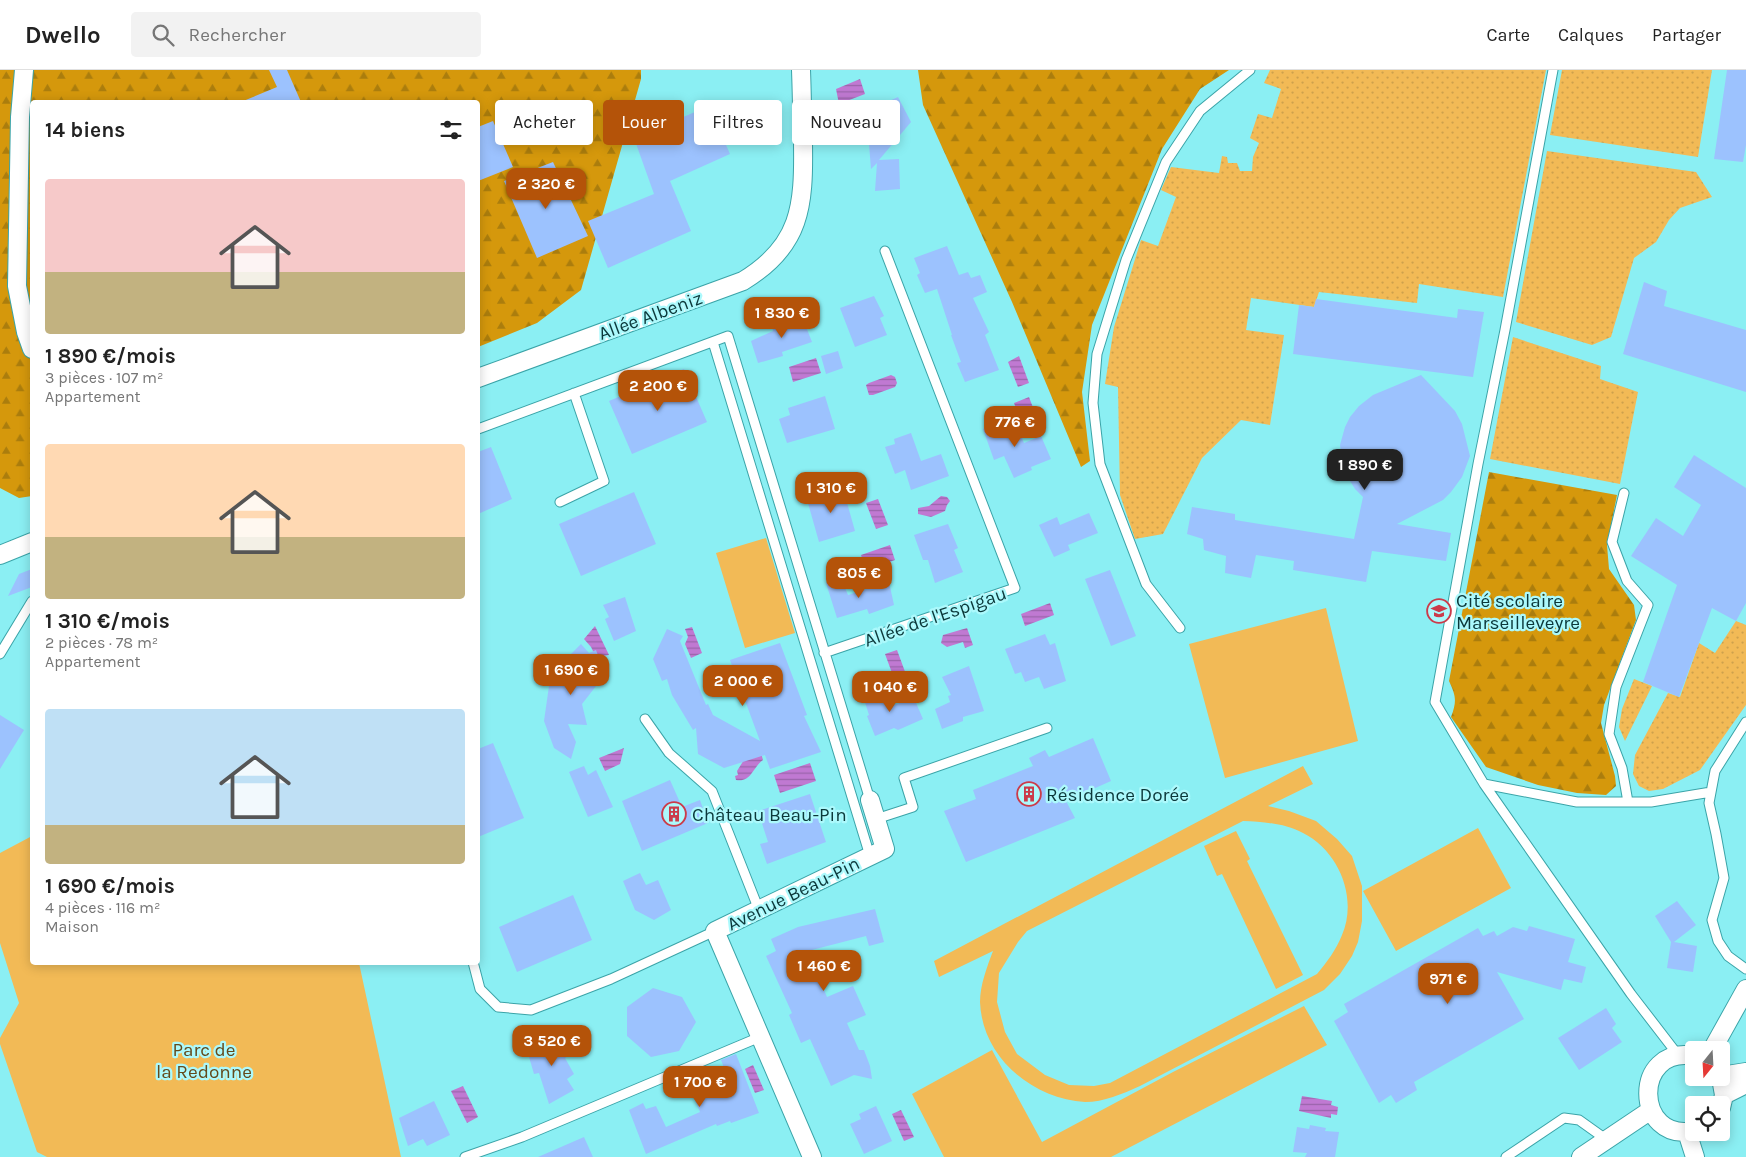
<!DOCTYPE html>
<html lang="fr">
<head>
<meta charset="utf-8">
<style>
	body { margin:0; font-family:Karla,sans-serif; background:#f2f2f2; color:#222; height:100vh; display:flex; flex-direction:column; font-size:19px; white-space:nowrap }
	* { box-sizing:border-box; margin:0 }
	p { font-size:16px; color:#767676 }
	.icon { flex:none; width:28px; height:28px; fill:none; stroke:currentColor; stroke-width:2; stroke-linecap:round; stroke-linejoin:round }
	.map { position:relative; flex:1; overflow:hidden }
	.panel { position:absolute; left:30px; top:30px; width:450px; height:865px; display:flex; flex-direction:column; background:#fff; border-radius:5px; box-shadow:0 2px 12px #0003 }
	.panel>* { flex:none }
	.top-card { position:absolute; left:495px; top:30px; width:475px; height:45px; display:flex; gap:10px }
	.needle { width:32px; rotate:198deg }
	.controls { position:absolute; left:1685px; top:971px; display:grid; gap:10px }
	.controls a { display:grid; place-items:center; width:45px; height:45px; border-radius:5px; background:#fff; box-shadow:0 2px 12px #0003; font-size:25px }
	.price { position:absolute; translate:-50% -42px; padding:0 11px; border-radius:10px; background:#b45309; color:#fff; font-size:16px; line-height:32px; filter:drop-shadow(0 1px 2px #0008) }
	.price::after { content:''; position:absolute; left:50%; top:30px; width:15px; height:11px; margin-left:-8px; background:inherit; clip-path:polygon(0 0,100% 0,50% 100%) }
	.price.current { background:#222; color:#fff }
	ul { padding:0; list-style:none }
	li { display:grid; align-content:center; gap:10px; height:265px; padding:0 15px }
	li span { display:grid; place-items:center; height:155px; border-radius:5px; color:#555 }
	li>.icon { margin-inline-start:auto }
	span .icon { width:90px; height:90px; fill:#fffc; stroke-width:1 }
	li b { font-size:21px }
	h2 { display:flex; justify-content:space-between; align-items:center; height:60px; padding:0 15px; font-size:21px }
	.chip { padding:0 18px; border-radius:5px; background:#fff; box-shadow:0 2px 12px #0003; font-size:18px; line-height:45px }
	.chip.current { background:#b45309; color:#fff }
	header { display:flex; align-items:center; gap:30px; box-sizing:border-box; height:70px; padding:0 25px; background:#fff; border-bottom:1px solid #e0e0e0 }
	header strong { font-size:24px }
	nav { display:flex; gap:28px; margin-inline-start:auto; font-size:18px }
	.search { width:350px; height:45px; background:#f2f2f2; display:flex; align-items:center; gap:12px; box-sizing:border-box; padding:0 18px; border-radius:5px; color:#767676; font-size:19px }
	.map>svg:first-child { display:block }
</style>
</head>
<body>
<header>
<strong>Dwello</strong>
<div class="search"><svg class="icon" aria-label="search" viewBox="0 0 24 24"><circle cx="10" cy="10" r="6"/><path d="M15 15l6 6"/></svg>Rechercher</div>
<nav><a>Carte</a><a>Calques</a><a>Partager</a></nav>
</header>
<div class="map">
<svg width="1746" height="1087" viewBox="0 0 1746 1087">
	<defs>
		<pattern id="grass-dots" width="8" height="8" patternUnits="userSpaceOnUse" patternTransform="scale(1.25)"><rect width="8" height="8" fill="#f2ba56"/><path d="M2 2h.1M6 6h.1" fill="none" stroke="#cea14c" stroke-width="1.8" stroke-linecap="round"/></pattern>
		<pattern id="forest-firs" width="22" height="20" patternUnits="userSpaceOnUse" patternTransform="scale(1.25)"><rect width="22" height="20" fill="#d5980c"/><path d="M5 1l3.5 6h-7zM16 11l3.5 6h-7z" fill="#ab7d0d"/></pattern>
		<pattern id="water-rules" width="6" height="5" patternUnits="userSpaceOnUse" patternTransform="scale(1.25)"><rect width="6" height="5" fill="#c079d2"/><path d="M0 2.5h6" fill="none" stroke="#9a64ab"/></pattern>
	</defs>
	<rect width="100%" height="100%" fill="#8beff3"/>
	<path fill="url(#grass-dots)" d="M1270,0H1546L1503,227L1419,214L1417,233L1319,222L1314,237L1251,228L1246,260L1284,265L1270,355L1241,350L1202,388L1163,464L1135,469L1120,425L1118,317L1105,314L1114,257L1141,170L1158,176L1176,127L1161,120L1171,97L1219,103L1222,86L1227,87L1228,93H1237L1240,101H1252L1253,87L1259,73L1250,68L1258,44L1272,48L1281,19L1264,13Z
		M1562,0H1712L1698,87L1550,65Z
		M1547,81L1696,102L1712,127L1680,138L1669,150L1656,172L1634,188L1611,267L1592,275L1516,252Z
		M1513,267L1601,296L1600,309L1638,322L1620,414L1490,389Z
		M1736,551L1746,555V635L1700,700L1663,719L1649,721L1639,716L1633,704L1635,685L1668,623L1680,627L1699,573L1715,583Z
		M1634,609L1652,616L1625,671L1619,657L1622,639Z"/>
	<path fill="url(#forest-firs)" d="M0,0H641V9L581,220L537,253L478,277V32H32V426L19,428L0,418Z
		M918,0H1229L1200,19L1162,79L1092,255L1082,322L1090,391L1081,397L1012,232L923,35Z
		M1489,402L1617,425L1607,475L1609,499L1634,535L1636,550L1604,635L1601,653L1615,706L1616,716L1606,725L1577,723L1538,715L1486,697L1451,647C1457,631 1456,626 1449,611Z"/>
	<path fill="#f2ba56" fill-rule="evenodd" d="M766,468L795,563L745,578L716,483Z
		M1326,538L1358,671L1225,708L1189,574Z
		M1303,696L1313,714L1268,736L1289,741L1316,751L1337,769L1352,786L1362,816V851L1358,872L1352,886L1340,904L1324,920L1140,1016C1122,1024 1104,1032 1085,1032C1032,1029 982,987 980,932C980,915 987,897 993,881L939,907L934,891ZM1243,751C1263,752 1284,753 1303,763C1339,781 1358,828 1342,865C1336,880 1327,892 1317,904L1110,1013L1094,1016L1069,1015L1045,1005L1017,984L1005,962L997,932L999,903L1018,872L1027,861Z
		M1478,758L1511,818L1396,881L1363,821Z
		M1236,761L1250,789L1247,791L1303,905L1276,919L1222,804L1217,806L1204,776Z
		M32,766V892L359,893L401,1087H47L37,1082L0,974V968L19,933L0,873V783Z
		M1304,936L1327,975L1111,1087H944L912,1024L992,980L1042,1072L1173,1002Z"/>
	<path fill="url(#water-rules)" d="M860,9L865,24L839,34L836,19Z
		M1019,286L1029,313L1018,317L1008,292Z
		M816,288L821,303L793,312L789,297Z
		M891,305L895,307L897,313L895,317L873,325H869L866,315L869,313Z
		M1029,327L1040,356L1025,362L1014,333Z
		M941,426L947,427L950,431L947,435L945,441L931,447L918,444V438L929,436Z
		M878,429L888,455L876,459L866,433Z
		M890,475L895,490L866,500L861,485Z
		M1050,533L1054,545L1025,556L1021,544Z
		M595,556L609,585L596,587L591,577L584,569Z
		M692,557L702,583L691,588L685,574L688,567L685,559Z
		M967,558L973,575L965,578L963,572L947,577L941,573L943,565Z
		M897,580L907,607L895,611L885,584Z
		M624,678L620,694L605,701L599,688Z
		M761,683L763,690C753,697 751,713 736,710L735,706L738,705L737,701L747,685Z
		M810,693L816,711L780,723L774,705Z
		M753,995L764,1020L755,1023L745,999Z
		M463,1016L478,1047L467,1053L451,1021Z
		M1302,1026L1332,1031L1331,1035L1338,1037L1337,1045L1331,1044V1048L1299,1041Z
		M901,1040L914,1067L904,1071L892,1044Z"/>
	<path fill="#9cc2fe" d="M269,0H287L301,32H241L277,17Z
		M1727,0H1746V75L1743,92L1714,89Z
		M898,27L911,52L879,90L899,89L900,119L875,121L877,93L871,99L869,74L863,73V66L851,65V43L862,42L871,43L881,30L887,32Z
		M709,36L730,84L670,111L691,161L608,198L588,151L654,124L634,68Z
		M493,51L513,97L478,111V57Z
		M553,92L588,166L537,188L504,111Z
		M947,176L959,205L968,202L971,208L980,205L987,222L973,228L989,262L985,265L999,300L965,312L957,293L961,292L951,265H952L937,219L925,223L917,205L920,203L914,188Z
		M1644,212L1667,221L1664,236L1746,260V322L1623,284Z
		M874,226L884,246L880,248L887,265L855,277L840,238Z
		M1316,229L1457,248L1458,239L1484,242L1473,307L1293,284L1299,235L1314,237Z
		M801,244L812,272L782,282L783,286L758,293L751,271L773,261L772,254Z
		M838,281L843,298L826,304L821,286Z
		M684,299L707,352L632,384L609,331Z
		M1421,305L1455,341L1462,354L1470,386L1462,407L1451,422L1443,430L1397,454L1451,463L1446,491L1372,481L1366,512L1293,500L1294,491L1256,485L1251,508L1225,503L1226,486L1204,480L1203,469L1187,464L1192,437L1235,444V450L1354,469L1363,427L1355,419L1347,406L1343,396L1340,375L1345,357L1350,347L1359,336L1373,325Z
		M825,326L835,359L787,373L779,349L790,345L788,338Z
		M1013,348L1024,373L1041,366L1051,389L1031,397L1032,400L1014,408L1004,386L994,390L983,359Z
		M911,363L921,391L941,384L949,406L911,420L905,400L895,404L885,377L895,374L894,369Z
		M491,377L512,429L478,444V382Z
		M1694,385L1746,418V533L1736,551L1712,538L1679,627L1643,612L1677,515L1631,486L1656,448L1683,466L1701,435L1674,417Z
		M842,415L855,461L819,472L806,426Z
		M634,422L656,474L581,506L559,454Z
		M1089,443L1098,463L1068,475L1070,480L1054,487L1039,455L1057,447L1060,455Z
		M948,454L958,478L954,480L963,502L935,513L928,490H923L914,465Z
		M32,499V517L8,526L19,504Z
		M1110,500L1136,566L1111,576L1085,509Z
		M841,508L848,525L889,512L894,535L869,544L867,539L837,548L826,513Z
		M625,527L636,561L614,571L605,549L609,547L603,535Z
		M667,559L683,566L680,571L706,635L708,634L713,645L760,671L730,590L780,573L807,645L804,646L821,682L770,699L765,685L724,698L698,684L696,658L693,660L672,625L667,609L662,611L653,589Z
		M1045,564L1050,575L1055,573L1066,611L1044,619L1039,607L1025,612L1021,602L1015,604L1005,579Z
		M581,574L589,583L596,580L607,610L600,611L582,634L587,655L568,654L576,672L571,689L554,678L544,651L549,616L544,611Z
		M969,596L984,641L963,647V651L942,659L935,639L950,632L948,626L951,625L942,607Z
		M882,619L888,637L914,628L923,649L898,660L894,658L875,666L867,646L869,645L863,626Z
		M0,645L24,660L0,699Z
		M1093,668L1111,711L1066,731L1075,748L966,792L944,741L976,729L973,720L1033,696L1029,688L1045,680L1049,687Z
		M493,673L524,748L478,767V679Z
		M584,696L588,705L596,700L613,737L588,747L569,702Z
		M670,710L682,737L700,730L708,753L642,781L622,731Z
		M810,724L826,772L767,794L760,774L768,772L758,741Z
		M640,803L646,815L658,810L671,840L654,850L635,840L623,811Z
		M573,825L592,870L517,902L499,857Z
		M1677,831L1696,855L1674,872L1697,876L1693,902L1667,898L1671,872L1655,846Z
		M875,839L884,872L869,876L866,866L808,881L827,927L853,916L866,945L847,953L859,980H864L870,996L872,1009L854,1005L831,1016L810,969L801,973L789,945L792,943L766,886L776,881L771,869L798,857Z
		M1529,856L1575,869L1568,892L1586,897L1582,913L1564,909L1561,920L1497,902L1524,949L1414,1012L1417,1020L1396,1033L1391,1025L1379,1033L1334,951L1348,942L1344,934L1478,858L1483,866L1494,861L1497,866L1513,857L1527,861Z
		M653,918L682,927L696,952L679,981L651,987L627,966V937Z
		M1606,938L1616,954L1612,958L1622,972L1579,1000L1558,968Z
		M559,964L571,984L565,988L574,1004L567,1009L574,1020L549,1034L539,1003L534,1004L527,980L552,966Z
		M736,984L759,1043L731,1053L730,1051L717,1056L716,1054L646,1084L629,1040L643,1033L646,1039L656,1036L666,1057L700,1042L690,1018L699,1014L698,1012L725,1000L721,990Z
		M434,1031L450,1065L427,1076L423,1069L408,1076L399,1048Z
		M876,1036L892,1071L864,1084L850,1054L861,1049L859,1044Z
		M1310,1055L1326,1058L1325,1061L1339,1062L1335,1087H1305L1307,1083L1293,1082L1297,1057L1309,1059Z
		M584,1067L593,1087H538Z"/>
	<g fill="none" stroke-linecap="round" stroke-linejoin="round">
		<g stroke="#3ba4a8" stroke-width="11">
			<path id="service" d="M1553,0L1505,260L1478,394L1435,632L1484,714L1631,924L1678,985
				M713,272L870,786
				M478,359L728,266L870,730
				M1624,423L1612,472L1627,511L1648,535L1616,617L1609,664L1622,698L1628,732
				M560,432L604,411L574,323
				M1180,558L1146,514L1100,394L1093,333L1097,284L1126,190L1166,92L1200,41L1250,0
				M824,583L1015,518L885,181
				M0,584L32,531
				M645,649L669,683L712,721L759,840
				M1746,652L1715,701L1709,733L1716,764L1724,808L1712,850L1718,871L1728,886L1746,899
				M1484,714L1577,732H1651L1711,722
				M876,749L913,737L904,708L1047,658
				M473,892L480,919L498,937L531,940L611,909L715,861
				M465,1087L522,1067L760,967
				M1506,1087L1564,1048L1579,1050L1607,1070"/>
		</g>
		<g stroke="#3ba4a8" stroke-width="20">
			<path id="minor" d="M24,0L20,47L17,216L26,262L32,279
				M478,308L743,211C801,176 804,136 803,73C802,49 802,24 801,0
				M0,485L32,472
				M1712,980L1746,919
				M1694,986C1632,975 1634,1073 1694,1061
				M1721,1006L1746,1002
				M1721,1008L1724,1025L1721,1038
				M1724,1025L1746,1014
				M1687,1062L1695,1087
				M812,1087L715,861L885,779L870,730
				M1581,1087L1651,1040"/>
		</g>
		<use href="#service" stroke="#fff" stroke-width="9"/>
		<use href="#minor" stroke="#fff" stroke-width="18"/>
	</g>
	<defs>
		<g id="school-ring" transform="scale(1.25)"><circle r="9.5" fill="#acf9fc" stroke="#cb3b4a" stroke-width="1.5"/><path d="M0-5L7-2L0 1L-7-2ZM-4 1L0 2.5L4 1V4Q0 6-4 4Z" fill="#cb3b4a"/></g>
		<g id="building-ring" transform="scale(1.25)"><circle r="9.5" fill="#acf9fc" stroke="#cb3b4a" stroke-width="1.5"/><path d="M-4-6H4V6H1V3H-1V6H-4ZM-2.5-4.3h1.7v1.8h-1.7ZM.8-4.3h1.7v1.8H.8ZM-2.5-1h1.7V.8h-1.7ZM.8-1h1.7V.8H.8Z" fill="#cb3b4a"/></g>
	</defs>
	<g fill-rule="evenodd">
		<use href="#school-ring" x="1439" y="541"/>
		<use href="#building-ring" x="1029" y="724"/>
		<use href="#building-ring" x="674" y="744"/>
	</g>
	<g text-anchor="middle" stroke-width="4.5" stroke-linejoin="round" paint-order="stroke">
		<g font-size="19" fill="#0b383a" stroke="#acf9fc">
			<text transform="translate(650 245) rotate(-20)" y="7">Allée Albeniz</text>
			<text transform="translate(935 546) rotate(-19)" y="7">Allée de l'Espigau</text>
			<text transform="translate(793 823) rotate(-26)" y="7">Avenue Beau-Pin</text>
		</g>
		<g font-size="19" fill="#0b383a" stroke="#acf9fc" text-anchor="start">
			<text x="1456" y="537">Cité scolaire<tspan x="1456" dy="22">Marseilleveyre</tspan></text>
			<text x="1046" y="731">Résidence Dorée</text>
			<text x="692" y="751">Château Beau-Pin</text>
		</g>
		<g font-size="19" fill="#644a1c" stroke="#acf9fc">
			<text x="204" y="986">Parc de<tspan x="204" dy="22">la Redonne</tspan></text>
		</g>
	</g>
</svg>
<div class="controls">
<a><svg class="needle" viewBox="-14 -14 28 28"><path d="M0-13l5 13h-10z" fill="#e53935"/><path d="M0 13l5-13h-10z" fill="#767676"/></svg></a>
<a><svg class="icon" aria-label="locate" viewBox="0 0 24 24"><circle cx="12" cy="12" r="6"/><path d="M12 2v4M12 18v4M2 12h4M18 12h4"/></svg></a>
</div>
<b class="price" style="left:546px;top:140px">2 320 €</b>
<b class="price" style="left:782px;top:269px">1 830 €</b>
<b class="price" style="left:658px;top:342px">2 200 €</b>
<b class="price" style="left:1015px;top:378px">776 €</b>
<b class="price current" style="left:1365px;top:421px">1 890 €</b>
<b class="price" style="left:831px;top:444px">1 310 €</b>
<b class="price" style="left:859px;top:529px">805 €</b>
<b class="price" style="left:571px;top:626px">1 690 €</b>
<b class="price" style="left:743px;top:637px">2 000 €</b>
<b class="price" style="left:890px;top:643px">1 040 €</b>
<b class="price" style="left:824px;top:922px">1 460 €</b>
<b class="price" style="left:1448px;top:935px">971 €</b>
<b class="price" style="left:552px;top:997px">3 520 €</b>
<b class="price" style="left:700px;top:1038px">1 700 €</b>
<div class="top-card">
<a class="chip">Acheter</a>
<a class="chip current">Louer</a>
<a class="chip">Filtres</a>
<a class="chip">Nouveau</a>
</div>
<section class="panel">
<h2>14 biens<svg class="icon" aria-label="filters" viewBox="0 0 24 24"><path d="M4 7h16M4 17h16"/><circle cx="9" cy="7" r="2"/><circle cx="15" cy="17" r="2"/></svg></h2>
<ul>
<li><span style="background:linear-gradient(#f6c9c9 60%,#c2b280 0)"><svg class="icon" aria-label="home" viewBox="0 0 24 24"><path d="M3 11l9-7 9 7M6 9v11h12V9"/></svg></span><div><b>1 890 €/mois</b><p>3 pièces · 107 m²</p><p>Appartement</p></div></li>
<li><span style="background:linear-gradient(#ffd9b3 60%,#c2b280 0)"><svg class="icon" aria-label="home" viewBox="0 0 24 24"><path d="M3 11l9-7 9 7M6 9v11h12V9"/></svg></span><div><b>1 310 €/mois</b><p>2 pièces · 78 m²</p><p>Appartement</p></div></li>
<li><span style="background:linear-gradient(#bfe0f5 75%,#c2b280 0)"><svg class="icon" aria-label="home" viewBox="0 0 24 24"><path d="M3 11l9-7 9 7M6 9v11h12V9"/></svg></span><div><b>1 690 €/mois</b><p>4 pièces · 116 m²</p><p>Maison</p></div></li>
</ul>
</section>
</div>
</body>
</html>
